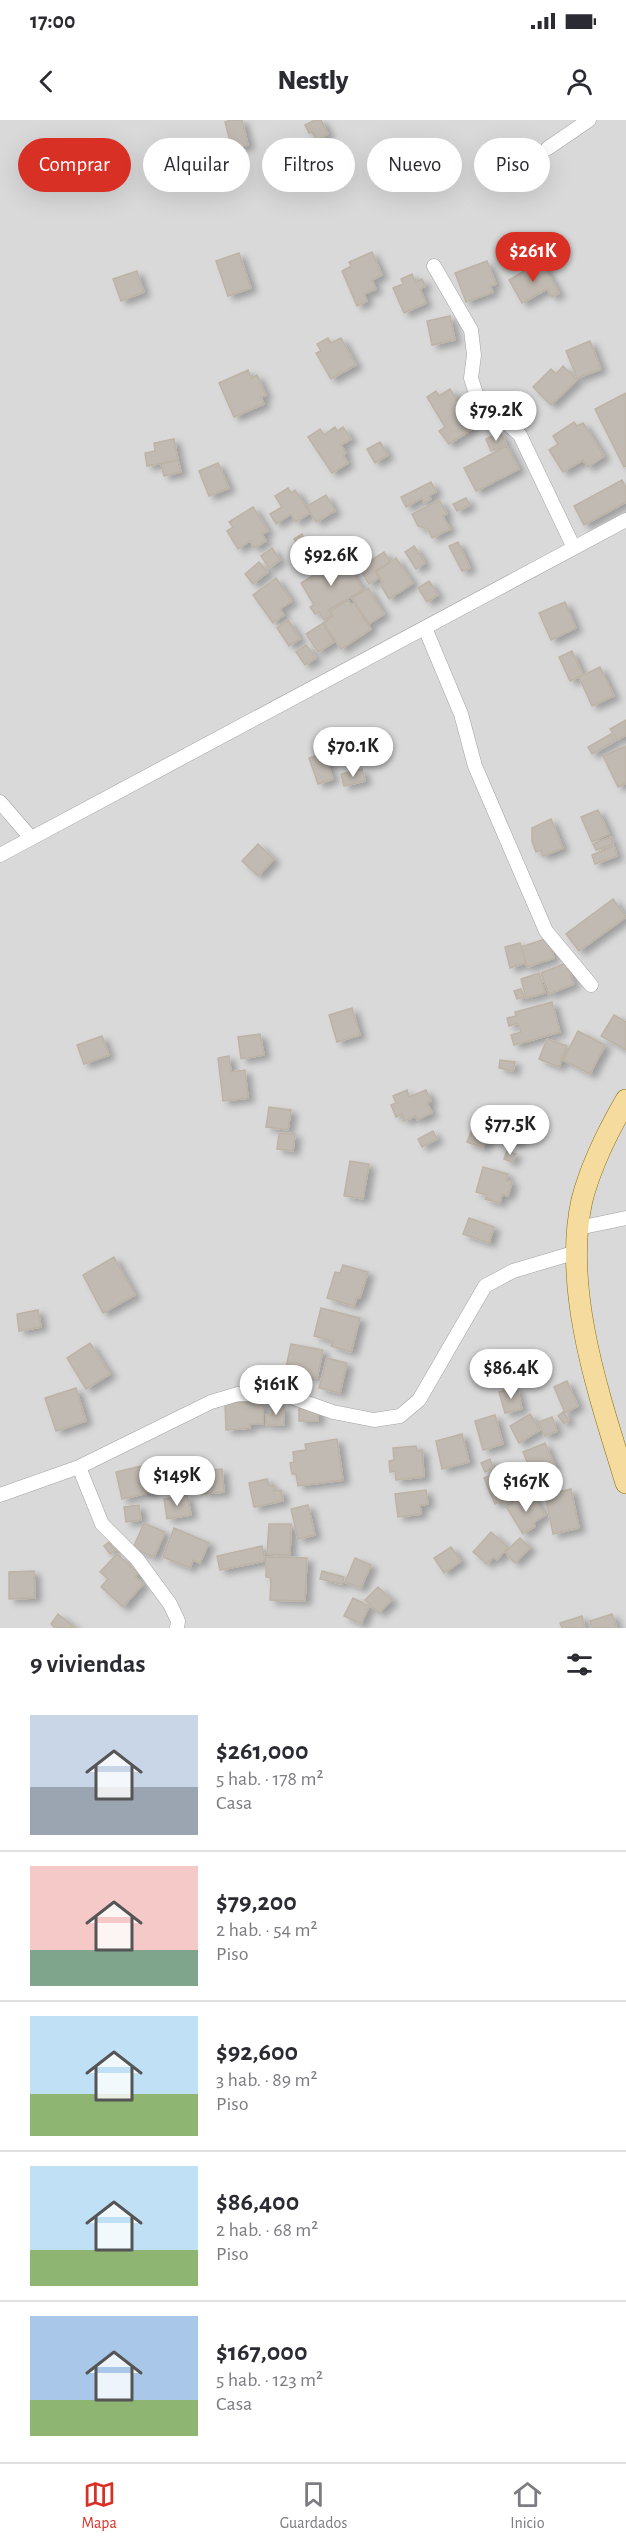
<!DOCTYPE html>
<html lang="es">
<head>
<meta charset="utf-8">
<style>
	body { margin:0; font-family:"Alegreya Sans",sans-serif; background:#f2f2f3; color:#2b2b33; height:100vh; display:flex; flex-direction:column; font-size:22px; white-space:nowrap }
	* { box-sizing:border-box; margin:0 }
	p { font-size:20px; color:#7c7c81 }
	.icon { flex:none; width:33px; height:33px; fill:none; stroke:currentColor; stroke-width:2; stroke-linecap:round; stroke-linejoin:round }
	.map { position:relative; height:1508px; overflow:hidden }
	.side { display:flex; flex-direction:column; background:#fff; flex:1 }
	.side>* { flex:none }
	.banner { position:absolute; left:18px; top:18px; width:591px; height:54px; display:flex; gap:12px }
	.price { position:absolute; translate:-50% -51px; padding:0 14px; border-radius:21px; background:#fff; color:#222; font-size:20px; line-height:39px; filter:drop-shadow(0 2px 3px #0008) }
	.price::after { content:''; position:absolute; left:50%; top:36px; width:18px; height:14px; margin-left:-9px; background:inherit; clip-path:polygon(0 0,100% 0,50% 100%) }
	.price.on { background:#d93025; color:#fff }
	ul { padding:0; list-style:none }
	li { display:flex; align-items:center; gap:18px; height:150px; padding:0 30px }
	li+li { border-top:2px solid #e1e1e2 }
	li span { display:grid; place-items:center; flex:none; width:168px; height:120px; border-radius:0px; color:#555 }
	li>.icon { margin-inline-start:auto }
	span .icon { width:72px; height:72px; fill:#fffc; stroke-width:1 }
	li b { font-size:26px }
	h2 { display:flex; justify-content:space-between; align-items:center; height:72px; padding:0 30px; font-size:26px }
	.pill { padding:0 21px; border-radius:27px; background:#fff; box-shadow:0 6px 24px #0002; font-size:21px; line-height:54px }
	.pill.on { background:#d93025; color:#fff }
	.status { display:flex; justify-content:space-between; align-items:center; height:42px; padding:0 30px; background:#fff; direction:ltr }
	.status svg { height:16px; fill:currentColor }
	header { display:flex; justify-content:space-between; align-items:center; height:78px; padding:0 30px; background:#fff; font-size:27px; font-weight:800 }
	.tab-bar { display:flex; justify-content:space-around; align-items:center; height:84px; border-top:2px solid #e1e1e2; background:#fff; font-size:16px; color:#7c7c81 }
	.tab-bar a { display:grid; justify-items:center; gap:3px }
	.tab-bar .on { color:#d93025 }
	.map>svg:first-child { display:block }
</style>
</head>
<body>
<div class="status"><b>17:00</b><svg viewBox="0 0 49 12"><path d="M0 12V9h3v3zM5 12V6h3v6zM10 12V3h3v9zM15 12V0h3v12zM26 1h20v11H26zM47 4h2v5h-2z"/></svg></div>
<header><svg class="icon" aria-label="back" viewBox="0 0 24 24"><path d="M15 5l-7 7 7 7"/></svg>Nestly<svg class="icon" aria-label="person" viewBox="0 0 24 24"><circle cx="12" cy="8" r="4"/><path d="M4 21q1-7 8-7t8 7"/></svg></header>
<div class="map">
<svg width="626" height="1508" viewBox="0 0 626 1508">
	<defs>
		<filter id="shadow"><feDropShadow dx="6" dy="4" stdDeviation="3" flood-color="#0004"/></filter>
	</defs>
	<rect width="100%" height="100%" fill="#edebe2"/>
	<path fill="#dad9d9" d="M0,0H626V1508H0Z"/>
	<path fill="#c1bab2" stroke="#bdb3a5" stroke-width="1.5" filter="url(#shadow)" d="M231,0H242L248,25L232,29L225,2Z
		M315,0H321L328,14L317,20L312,12L309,13L305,5Z
		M372,132L382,155L372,160L376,169L364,174L367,181L357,186L342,151L351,146L349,142Z
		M239,133L251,168L228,176L216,141Z
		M487,141L496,164L490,166L493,172L466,182L455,153Z
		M541,141L559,173L552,177L547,169L522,183L509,160Z
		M137,151L144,172L121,181L113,159Z
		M412,154L415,162L422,159L425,166L420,169L426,183L404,193L393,168L403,164L401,159Z
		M450,196L455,220L432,225L427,201Z
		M328,218L331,223L341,218L356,245L331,259L316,233L321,231L317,224Z
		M590,221L601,249L577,258L566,231Z
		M563,246L577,260L551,285L533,267L551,249L556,254Z
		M248,250L251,258L257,255L266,275L261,277L264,284L234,297L219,263Z
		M450,269L462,289L465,287L473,299L466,303L471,310L449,324L439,311L445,307L427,277L436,271L439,276Z
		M626,273V346L624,347L595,289Z
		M574,302L577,306L583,303L604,336L588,347L583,340L563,352L549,330L558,324L553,316Z
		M335,307L337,311L343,307L351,319L341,325L346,333L343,335L348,343L332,353L308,317L320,309L324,315Z
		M500,312L506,324L491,331L486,319Z
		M174,319L178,340L147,346L145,333L155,331L154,323Z
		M380,322L388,335L375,343L367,329Z
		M507,326L519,349L476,371L464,348Z
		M178,340L181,352L164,356L161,344Z
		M218,343L229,368L209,376L199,351Z
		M622,360L626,368V382L584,405L574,386Z
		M431,362L436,372L429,376L431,379L424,383L422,378L406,387L401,377Z
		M288,368L291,373L295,370L310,393L296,402L291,394L276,404L270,394L282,387L275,376Z
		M326,375L335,391L316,402L307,386Z
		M466,378L470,385L457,391L453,384Z
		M437,381H440L447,394L443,396L450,409L432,418L428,409L418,406L412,394Z
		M253,387L268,411L262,414L266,421L254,428L250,421L238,429L227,411L233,407L229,402Z
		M302,414L310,430L303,434L294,419Z
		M458,422L470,448L462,451L449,426Z
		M414,426L425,443L416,449L405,432Z
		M272,428L280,440L269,448L261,436Z
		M384,432L390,442L375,451L379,458L369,464L359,448Z
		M343,437L363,470L328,490L332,495L324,500L319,492L315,494L310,487L314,485L301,463Z
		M396,438L413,463L389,479L380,464L383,462L376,452Z
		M259,442L268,452L253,464L245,454Z
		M276,458L292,481L280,489L284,495L273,503L253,475Z
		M429,461L438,475L427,482L418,468Z
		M368,468L384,494L369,504L352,478Z
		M348,480L351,485L354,483L371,509L341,529L323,503L333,496L331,491Z
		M565,482L576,508L551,520L539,493Z
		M288,500L300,519L289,526L277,508Z
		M323,503L334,522L318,532L306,514Z
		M306,525L316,538L305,545L296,532Z
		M572,531L583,555L570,561L559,537Z
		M600,547L614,576L592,586L579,557Z
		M626,600V615L617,620L610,609Z
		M611,614L615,621L592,634L588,627Z
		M626,626V663L618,667L603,636Z
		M324,633L333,659L318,664L309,638Z
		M362,649L365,661L344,666L341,654Z
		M598,690L609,714L592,722L581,697Z
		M551,699L563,728L543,736L541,730L536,732L532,721V708Z
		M611,717L613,724L596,730L593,724Z
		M258,724L274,739L258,756L242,741Z
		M614,726L617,736L595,744L592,735Z
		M613,779L626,797L579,831L566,814Z
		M548,818L554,838L527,847L521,827Z
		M520,823L526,843L510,848L505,827Z
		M566,843L574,864L549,874L541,853Z
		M539,853L545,873L526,878L521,859Z
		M521,869L524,877L517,879L514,871Z
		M552,882L560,912L514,925L511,915L521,912L518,903L509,906L507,898L516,896L515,892Z
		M352,888L360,915L337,922L329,895Z
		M614,895L626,902V930L601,916Z
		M578,911L605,925L590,954L563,940Z
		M260,914L264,935L241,939L238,917Z
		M102,916L109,935L84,944L77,925Z
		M547,919L567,926L559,947L539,939Z
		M229,936L231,952L245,950L248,978L223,981L218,938Z
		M500,940L515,942L513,951L499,948Z
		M407,970L409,977L426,970L431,981L427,983L432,993L417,1000L416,996L404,1001L402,994L396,997L391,985L396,983L393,976Z
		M269,987L291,990L288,1010L266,1007Z
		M513,996L531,1001L528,1011L511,1006Z
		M474,1005L490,1011L483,1028L467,1022Z
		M497,1006L509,1009L506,1017L495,1013Z
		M510,1010L521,1014L517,1024L507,1021Z
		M433,1011L437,1019L422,1027L418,1019Z
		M279,1013L295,1014L293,1031L277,1029Z
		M507,1031L516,1034L512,1042L504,1039Z
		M350,1041L369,1044L363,1079L344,1076Z
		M483,1047L508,1054L506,1060L512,1062L508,1076L502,1074L500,1083L485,1079L487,1075L476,1072Z
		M469,1098L494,1107L489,1123L463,1114Z
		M114,1137L135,1175L103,1193L83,1155Z
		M343,1145L368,1152L360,1178L357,1177L354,1186L327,1178L335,1152L340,1153Z
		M321,1188L360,1198L351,1232L331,1226L333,1221L314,1216Z
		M38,1190L41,1207L19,1211L17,1194Z
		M90,1223L110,1254L86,1269L67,1238Z
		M291,1224L323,1230L317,1258L285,1252Z
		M327,1238L347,1243L340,1273L319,1268Z
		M567,1261L578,1286L565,1293L554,1267Z
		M517,1267L522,1289L505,1293L499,1272Z
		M76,1268L86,1301L56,1311L45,1278Z
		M263,1282V1304H250V1308L226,1310L225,1283Z
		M272,1286H284V1305H266V1295H272Z
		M299,1288H318V1301H299Z
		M563,1292L569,1300L564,1304L558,1296Z
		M530,1294L540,1310L519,1323L510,1306Z
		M495,1295L503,1324L483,1330L475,1301Z
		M552,1297L557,1311L545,1316L539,1302Z
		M462,1314L469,1342L442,1349L436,1321Z
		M337,1319L343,1360L298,1366L296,1354H292L290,1343L294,1342L293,1332L306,1330L305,1324Z
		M545,1323L555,1346L533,1356L523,1332Z
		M416,1326L417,1331L422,1330L424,1357L396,1360L395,1351L390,1352L389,1341L394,1340L393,1328Z
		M490,1339L493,1348L485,1352L481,1343Z
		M146,1345L152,1372L122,1379L116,1352Z
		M509,1347L524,1375L516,1378L515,1375L508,1378L510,1382L504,1385L502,1381L495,1384L484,1358Z
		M222,1349L224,1372L203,1374L201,1351Z
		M267,1359L269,1366L273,1365L274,1371L281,1370L283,1381L254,1387L249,1363Z
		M571,1369L579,1408L553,1414L545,1375Z
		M426,1370L428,1384L420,1385L421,1394L398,1397L395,1374Z
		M530,1372L545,1395L533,1403L535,1406L523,1414L507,1388Z
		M187,1375L191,1395L167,1399L164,1379Z
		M139,1385L141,1400L126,1402L124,1387Z
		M308,1385L315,1415L298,1419L291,1389Z
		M144,1403L165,1412L154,1437L133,1428Z
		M269,1404H291L290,1435L267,1434Z
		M174,1408L209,1423L200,1443L193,1440L190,1448L163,1437Z
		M491,1412L508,1427L497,1440L493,1437L487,1444L473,1432Z
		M520,1418L530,1428L515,1443L505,1432Z
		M109,1422L115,1430L110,1434L104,1426Z
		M262,1426L265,1441L220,1450L217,1436Z
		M451,1427L461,1441L444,1453L434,1438Z
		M117,1434L138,1453L135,1456L143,1464L123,1487L101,1467L108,1459L100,1452Z
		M266,1437L307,1438L305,1481L270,1480L271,1458L266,1457Z
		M355,1438L371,1445L361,1468L345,1462Z
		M34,1451L35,1478L9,1479V1452Z
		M322,1451L344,1457L342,1464L320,1459Z
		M378,1467L392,1480L379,1493L365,1480Z
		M353,1478L369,1486L361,1504L344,1496Z
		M58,1494L76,1508H55L51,1504Z
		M612,1494L617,1508H592L590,1501Z
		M582,1496L585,1508H562L560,1503Z"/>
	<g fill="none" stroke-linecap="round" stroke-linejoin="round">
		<g stroke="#a3a3a3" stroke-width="15">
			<path id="minor" d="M548,28L589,0
				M434,146L471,210L474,235L471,258L476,274L520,315L574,428
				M425,508L461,594L475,646L546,811L591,865
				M0,682L31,718
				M0,735L626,400
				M578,1108L626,1098
				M79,1347L102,1404L137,1439L170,1484L178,1501L177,1508
				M0,1375L79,1347L211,1282L238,1274L285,1275L333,1292L374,1300L400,1296L419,1280L485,1166L513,1151L577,1132"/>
		</g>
		<g stroke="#8b7109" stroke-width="22">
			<path id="primary" d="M626,980C608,1011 591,1045 582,1080C562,1170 600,1278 626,1363"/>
		</g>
		<use href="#minor" stroke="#fff" stroke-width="14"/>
		<use href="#primary" stroke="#f6db9e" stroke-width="21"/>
	</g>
</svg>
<b class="price on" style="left:533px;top:163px">$261K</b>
<b class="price" style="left:496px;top:322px">$79.2K</b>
<b class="price" style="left:331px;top:467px">$92.6K</b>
<b class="price" style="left:353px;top:658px">$70.1K</b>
<b class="price" style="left:510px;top:1036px">$77.5K</b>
<b class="price" style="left:511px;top:1280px">$86.4K</b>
<b class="price" style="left:276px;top:1296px">$161K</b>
<b class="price" style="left:177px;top:1387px">$149K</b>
<b class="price" style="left:526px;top:1393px">$167K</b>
<div class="banner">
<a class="pill on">Comprar</a>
<a class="pill">Alquilar</a>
<a class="pill">Filtros</a>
<a class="pill">Nuevo</a>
<a class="pill">Piso</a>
</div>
</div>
<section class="side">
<h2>9 viviendas<svg class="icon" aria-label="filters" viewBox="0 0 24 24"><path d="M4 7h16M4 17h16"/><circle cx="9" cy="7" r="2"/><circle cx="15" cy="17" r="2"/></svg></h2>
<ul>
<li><span style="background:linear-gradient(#c9d6e8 60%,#9aa5b1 0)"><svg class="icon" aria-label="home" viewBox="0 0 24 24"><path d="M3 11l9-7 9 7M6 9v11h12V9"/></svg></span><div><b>$261,000</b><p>5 hab. · 178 m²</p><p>Casa</p></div></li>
<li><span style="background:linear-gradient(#f6c9c9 70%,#7fa58c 0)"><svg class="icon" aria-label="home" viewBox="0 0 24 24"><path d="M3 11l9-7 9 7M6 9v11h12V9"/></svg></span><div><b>$79,200</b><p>2 hab. · 54 m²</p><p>Piso</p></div></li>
<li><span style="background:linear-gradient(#bfe0f5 65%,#8fb573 0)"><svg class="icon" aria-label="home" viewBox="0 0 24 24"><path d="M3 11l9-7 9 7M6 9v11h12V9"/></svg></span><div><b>$92,600</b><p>3 hab. · 89 m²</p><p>Piso</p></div></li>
<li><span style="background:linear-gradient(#bfe0f5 70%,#8fb573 0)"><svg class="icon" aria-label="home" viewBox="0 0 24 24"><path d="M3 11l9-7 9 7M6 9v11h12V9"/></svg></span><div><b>$86,400</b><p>2 hab. · 68 m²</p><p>Piso</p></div></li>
<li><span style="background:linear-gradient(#a9c7e8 70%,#8fb573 0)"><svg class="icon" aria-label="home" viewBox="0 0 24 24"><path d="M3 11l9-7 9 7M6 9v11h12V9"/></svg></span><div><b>$167,000</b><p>5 hab. · 123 m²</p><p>Casa</p></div></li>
</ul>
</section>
<nav class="tab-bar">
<a class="on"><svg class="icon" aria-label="map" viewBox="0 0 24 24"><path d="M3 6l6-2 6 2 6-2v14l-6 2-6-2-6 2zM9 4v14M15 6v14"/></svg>Mapa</a>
<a><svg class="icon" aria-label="saved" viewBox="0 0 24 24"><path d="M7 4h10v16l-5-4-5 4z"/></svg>Guardados</a>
<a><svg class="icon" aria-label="home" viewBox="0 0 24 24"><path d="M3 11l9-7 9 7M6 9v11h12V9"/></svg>Inicio</a>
</nav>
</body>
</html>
